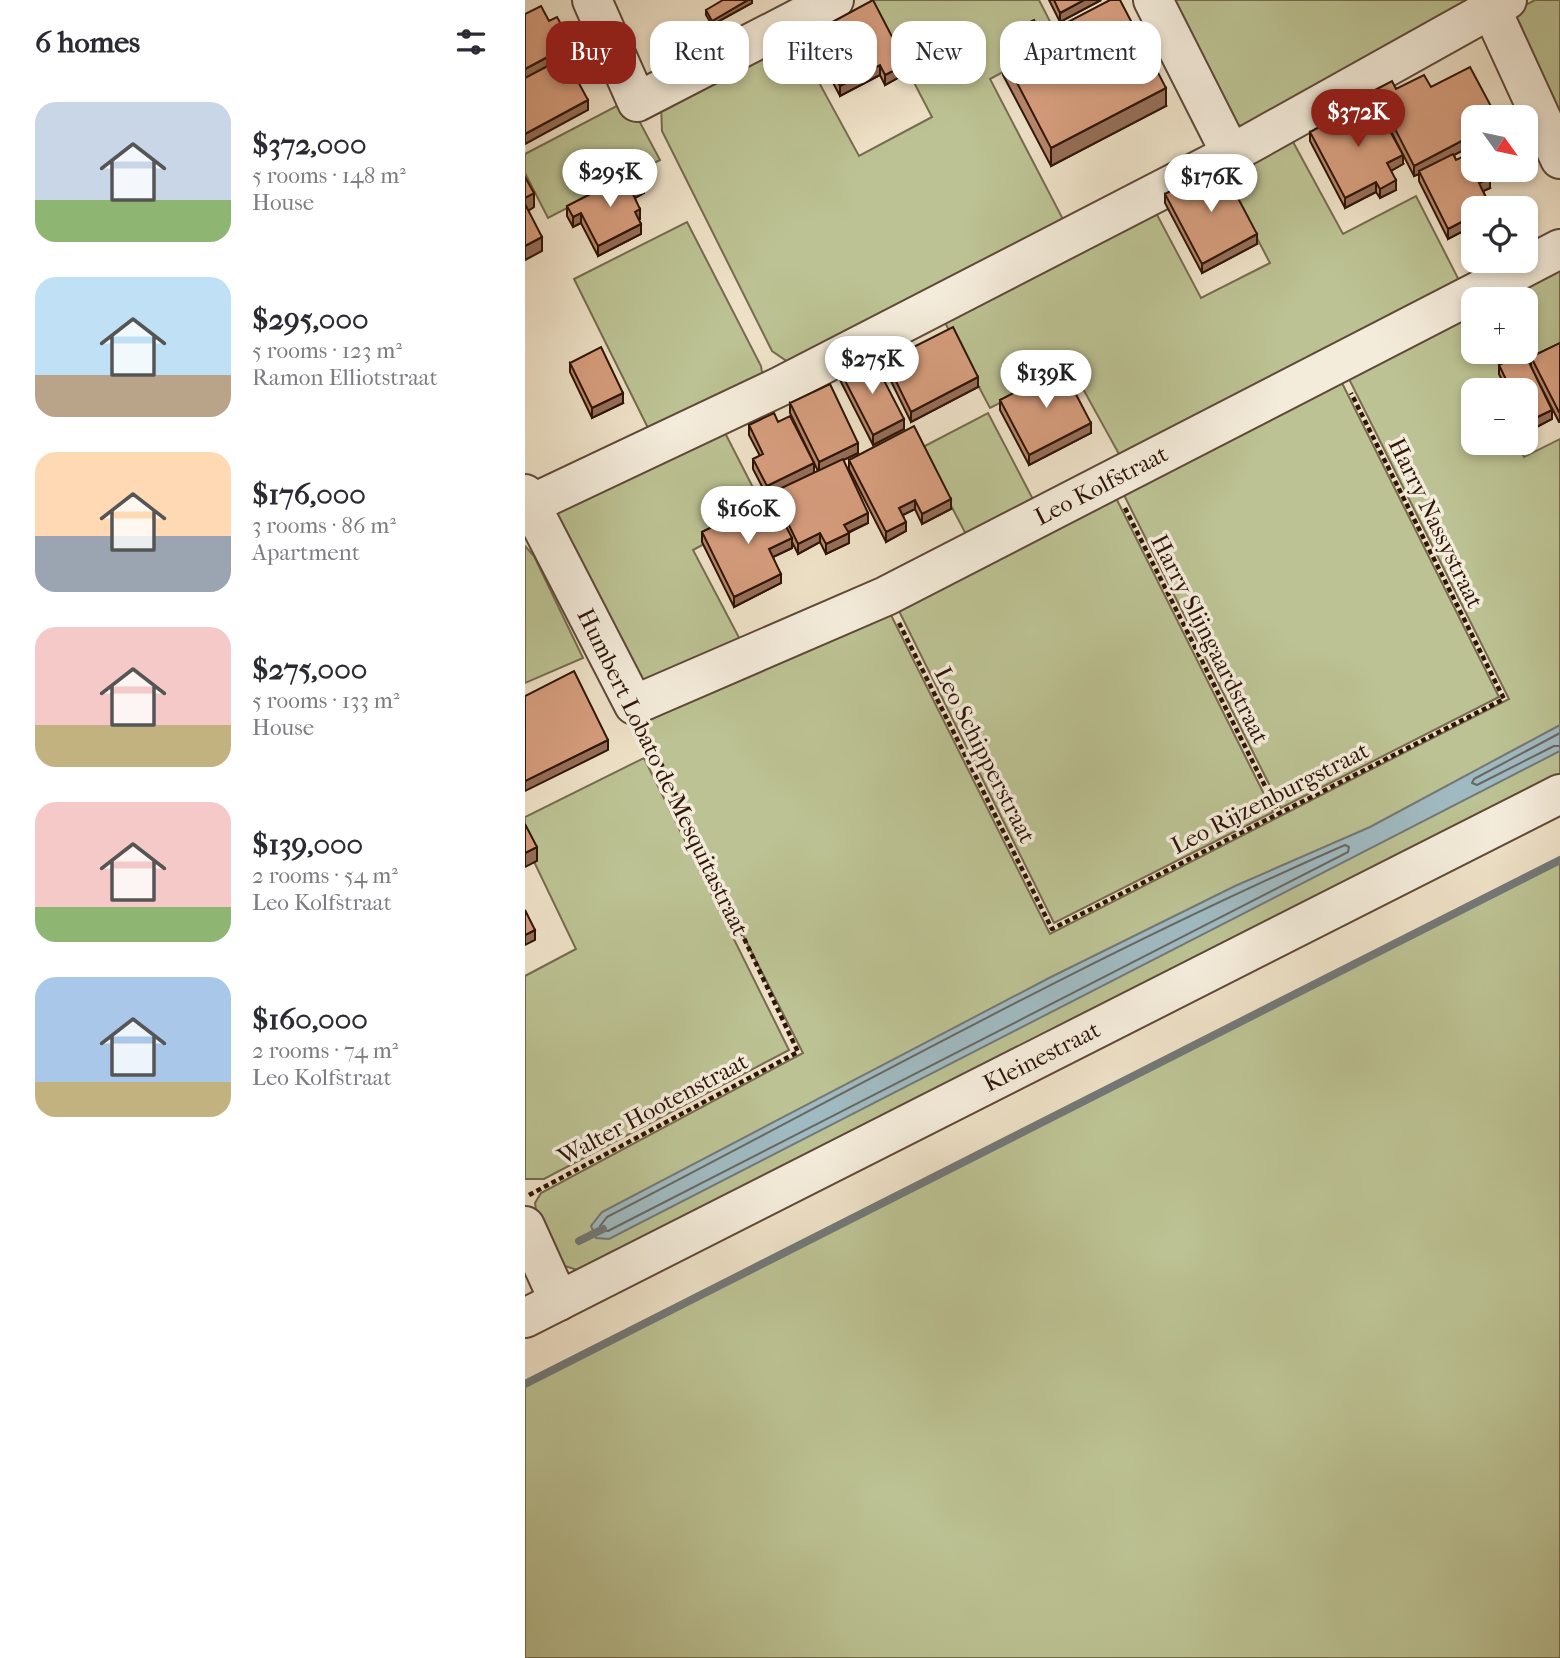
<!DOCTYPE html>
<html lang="en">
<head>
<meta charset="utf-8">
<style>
	body { margin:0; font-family:"IM FELL French Canon",serif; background:#f2f2f3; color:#2b2b33; height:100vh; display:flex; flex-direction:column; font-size:26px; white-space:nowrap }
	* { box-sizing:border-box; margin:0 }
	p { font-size:23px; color:#7c7c81 }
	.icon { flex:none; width:38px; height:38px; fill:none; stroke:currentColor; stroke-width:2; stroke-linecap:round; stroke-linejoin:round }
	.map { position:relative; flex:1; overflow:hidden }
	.sheet { display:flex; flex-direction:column; background:#fff; width:525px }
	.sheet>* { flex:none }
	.banner { position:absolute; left:21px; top:21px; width:665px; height:63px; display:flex; gap:14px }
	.needle { width:46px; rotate:123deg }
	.tools { position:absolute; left:936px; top:105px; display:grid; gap:14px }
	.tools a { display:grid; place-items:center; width:77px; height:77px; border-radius:14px; background:#fff; box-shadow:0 4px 10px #0003; font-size:35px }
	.price { position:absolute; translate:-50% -60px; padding:0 16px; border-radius:24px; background:#fff; color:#222; font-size:23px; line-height:46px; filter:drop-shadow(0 2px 4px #0008) }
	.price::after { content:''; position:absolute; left:50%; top:42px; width:21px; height:16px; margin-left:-10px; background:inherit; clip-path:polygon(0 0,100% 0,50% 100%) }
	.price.active { background:#8f2418; color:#fff }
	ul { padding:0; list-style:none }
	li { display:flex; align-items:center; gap:21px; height:175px; padding:0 35px }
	li span { display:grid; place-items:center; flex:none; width:196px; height:140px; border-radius:21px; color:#555 }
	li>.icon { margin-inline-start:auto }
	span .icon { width:84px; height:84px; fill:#fffc; stroke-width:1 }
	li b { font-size:30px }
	h2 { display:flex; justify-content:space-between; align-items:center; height:84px; padding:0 35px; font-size:30px }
	.pill { padding:0 24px; border-radius:21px; background:#fff; box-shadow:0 4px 10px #0003; font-size:24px; line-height:63px }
	.pill.active { background:#8f2418; color:#fff }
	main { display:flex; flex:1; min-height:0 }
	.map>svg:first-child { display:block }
</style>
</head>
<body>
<main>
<section class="sheet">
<h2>6 homes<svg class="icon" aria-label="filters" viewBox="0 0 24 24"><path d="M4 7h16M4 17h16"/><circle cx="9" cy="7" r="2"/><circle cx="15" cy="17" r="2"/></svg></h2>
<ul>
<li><span style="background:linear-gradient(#c9d6e8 70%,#8fb573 0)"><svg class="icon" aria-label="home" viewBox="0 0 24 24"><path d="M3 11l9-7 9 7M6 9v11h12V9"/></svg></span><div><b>$372,000</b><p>5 rooms · 148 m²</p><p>House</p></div></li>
<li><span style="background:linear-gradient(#bfe0f5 70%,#b9a48a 0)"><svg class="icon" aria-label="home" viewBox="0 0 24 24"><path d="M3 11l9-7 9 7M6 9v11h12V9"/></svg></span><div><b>$295,000</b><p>5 rooms · 123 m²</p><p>Ramon Elliotstraat</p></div></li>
<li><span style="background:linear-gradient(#ffd9b3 60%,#9aa5b1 0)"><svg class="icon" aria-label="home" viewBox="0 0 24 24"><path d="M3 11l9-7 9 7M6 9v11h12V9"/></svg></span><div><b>$176,000</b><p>3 rooms · 86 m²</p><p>Apartment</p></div></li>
<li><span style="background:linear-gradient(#f6c9c9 70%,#c2b280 0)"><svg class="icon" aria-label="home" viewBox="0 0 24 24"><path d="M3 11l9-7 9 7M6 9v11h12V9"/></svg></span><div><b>$275,000</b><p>5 rooms · 133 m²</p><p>House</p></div></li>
<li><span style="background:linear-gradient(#f6c9c9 75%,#8fb573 0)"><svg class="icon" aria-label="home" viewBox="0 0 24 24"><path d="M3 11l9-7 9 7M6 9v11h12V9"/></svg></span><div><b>$139,000</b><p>2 rooms · 54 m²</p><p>Leo Kolfstraat</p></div></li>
<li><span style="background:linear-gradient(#a9c7e8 75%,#c2b280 0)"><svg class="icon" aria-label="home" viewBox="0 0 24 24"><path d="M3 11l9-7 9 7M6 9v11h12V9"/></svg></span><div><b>$160,000</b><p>2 rooms · 74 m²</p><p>Leo Kolfstraat</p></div></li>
</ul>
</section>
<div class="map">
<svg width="1035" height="1658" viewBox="0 0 1035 1658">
	<rect width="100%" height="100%" fill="#eee1c7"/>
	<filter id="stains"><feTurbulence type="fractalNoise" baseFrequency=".00286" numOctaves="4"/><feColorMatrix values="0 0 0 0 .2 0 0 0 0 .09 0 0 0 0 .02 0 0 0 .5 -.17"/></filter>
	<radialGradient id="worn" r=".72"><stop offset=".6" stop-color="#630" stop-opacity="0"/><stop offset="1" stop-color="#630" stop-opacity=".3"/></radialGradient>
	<path fill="#bcc293" stroke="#766c4e" stroke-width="2" d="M346,0H514L535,41L465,79L542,227L266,364L247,351L137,131L136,103L266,31L334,156L407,117Z
		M639,0H940L939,12L722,127L708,124Z
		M1010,0H1035V114L981,29L991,10Z
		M103,100L135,160L23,218L0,173V154Z
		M767,140L818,234L891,196L940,292L600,465L546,367L465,408L417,317L629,209L676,298L745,263L699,175Z
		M162,222L236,366L238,378L129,440L49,279Z
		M1035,261V363L1003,379L998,372L966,387L967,390H948V443H991L999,457L1035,439V791L64,1274L34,1264L12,1217L10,1203L16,1193L278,1053L112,726L362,607L525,934L984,699L819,369L948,304V352H1001V299H958Z
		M812,373L974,697L756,808L594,485Z
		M463,413L512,507L445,542L396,448Z
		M197,427L240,511L168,550L220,649L119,694L24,513Z
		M587,490L748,812L529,923L370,603Z
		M0,546L9,556L58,658L0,683Z
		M119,758L264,1050L19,1179H0V976L51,949L0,843V817Z
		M1035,860V1658H0V1384Z"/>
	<path fill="#a0bac1" stroke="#737877" stroke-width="2" d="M1035,725V751L84,1239L71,1238L66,1226L77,1212L524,978L710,886L845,827Z"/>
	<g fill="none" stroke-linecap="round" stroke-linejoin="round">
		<path stroke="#686864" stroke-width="2" d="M1035,733L949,779L947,783L952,785L1029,746H1035
			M820,845L824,847L823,852L83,1231L75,1230V1226L82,1217C327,1090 568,955 820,845Z"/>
		<path stroke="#737877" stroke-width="8" d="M54,1241L78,1229
			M0,1384L1035,860"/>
		<g stroke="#5f4838" stroke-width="42">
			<g id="minor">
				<path d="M67,0L112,102L309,0"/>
				<path d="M628,0L706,154"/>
				<path d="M962,0L1035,159"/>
				<path id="s1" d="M0,494L109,705L361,596L1035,249"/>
				<path d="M0,507L256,386L706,154L982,0"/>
				<path d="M0,1226L34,1301"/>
				<path id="s2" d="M0,1318L1035,794"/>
			</g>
		</g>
		<path stroke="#2f1508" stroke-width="4.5" stroke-dasharray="5 3.5" stroke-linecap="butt" d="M600,508L754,814
			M374,623L527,929L979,699L826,393
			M4,1195L273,1052L122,734"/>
		<use href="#minor" stroke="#f4ecdb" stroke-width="38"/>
	</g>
	<path fill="#b8876c" stroke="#2f1508" stroke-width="2" d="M227,0V3L187,25L181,15V10Z
		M524,0H576L535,22Z
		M486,31L517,36L641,106L526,166L478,75V56L492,49L486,36Z
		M287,33L375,60L378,75L360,85L355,75L315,96L287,43Z
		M906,87L968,117H948V145L929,155L931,160L965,188L958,191L964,204L972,208H948V232L946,227L923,239L894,181V174L889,176L850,100V90Z
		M785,132L878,164L866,171L871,190L855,198L851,192L820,208L785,141Z
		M119,193L110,198L115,219L114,220L116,234L73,256L56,223L48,227L42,216V206Z
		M640,194L732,244L677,273L640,203Z
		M1035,343V422H1034L1006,367V357Z
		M999,352L1027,410V419L1002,432L1001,390H982L974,374V365Z
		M361,361L453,387L386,422L361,371Z
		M45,363L98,403L67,418L45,372Z
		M340,368L379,429L348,445L314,378V369Z
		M513,368L566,433L504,465L475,410V400L507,390L517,385L513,378Z
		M265,403L333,453L318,460L343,523L323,533L324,543L301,554L295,542L273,554L267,542V548L248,557L256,583L209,607L177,542V532L248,501V493L242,496L228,469V459L235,456L224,435V425L253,422L289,473L293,471L265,413Z
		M324,460L426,509L397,524L390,509L378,515L381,531L361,542L324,469Z"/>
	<path fill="#966e58" stroke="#2f1508" stroke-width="2" d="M223,0H227V3L187,25V21Z
		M559,0H576L535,22V13Z
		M47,44V54L0,79V69Z
		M355,65V75L315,96V86Z
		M378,66V75L360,85V75Z
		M641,88V106L526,166V148Z
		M63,100V110L0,144V134Z
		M968,110V117H953Z
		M948,135V145L895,173L894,171V174L889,176V166Z
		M878,155V164L862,173V163Z
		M965,178V188L954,193V183Z
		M871,180V190L855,198V189Z
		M851,182V192L820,208V198Z
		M119,184V193L106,200V190Z
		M9,193V207L0,213V198Z
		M115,209V219L110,222V212Z
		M56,213V223L48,227V217Z
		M946,217V227L923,239V229Z
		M116,224V234L73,256V246Z
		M732,234V244L677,273V264Z
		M17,237V251L0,260V246Z
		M453,377V387L386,422V412Z
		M98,393V403L67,418V408Z
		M1027,410V419L1002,432V422Z
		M379,419V429L348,445V435Z
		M566,423V433L504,465V455Z
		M333,443V453L294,472V462Z
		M289,463V473L242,496V486Z
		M426,499V509L397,524V514Z
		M390,500V509L374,517V508Z
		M343,513V523L319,534V525Z
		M381,522V531L361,542V532Z
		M295,533V542L273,554V544Z
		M324,533V543L301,554V544Z
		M267,538V548L244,559V549Z
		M256,574V583L209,607V597Z
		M83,740V750L0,791V781Z
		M12,847V861L0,867V853Z
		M10,930V940L0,945V935Z"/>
	<path fill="#d69d7d" stroke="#2f1508" stroke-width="2" d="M198,0H223L187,21L181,10Z
		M348,0L375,52L371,53L378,66L360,75L355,65L315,86L287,33Z
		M529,0H559L535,13Z
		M585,0H595L641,88L526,148L478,56Z
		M16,6L24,21L32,17L47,44L0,69V14Z
		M509,20L517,36L494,48L486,31Z
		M34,60L38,69L44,65L63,100L0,134V78Z
		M945,67L968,110L953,117H948V135L889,166L850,90L867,81L871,89L899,75L906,87Z
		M847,98L878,155L862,163L871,180L855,189L851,182L820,198L785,132Z
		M948,152V170H960L965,178L954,183L964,204L969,201L972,208H948V222L946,217L923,229L894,171L928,154L931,160Z
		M695,164L732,234L677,264L640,194Z
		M112,170L119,184L106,190L115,209L110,212L116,224L73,246L56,213L48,217L42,206Z
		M0,177L9,193L0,198Z
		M0,204L17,237L0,246Z
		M428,327L453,377L386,412L361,361Z
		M1035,343V412H1034L1006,357Z
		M76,347L98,393L67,408L45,363Z
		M999,352L1027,410L1002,422L1001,390H986L974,365Z
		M335,358L340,368L350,363L379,419L348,435L314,369Z
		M532,358L566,423L504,455L475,400L504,385L507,390L520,383L513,368Z
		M305,384L333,443L294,462L265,403Z
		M249,413L253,422L265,416L289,463L242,486L228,459L238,454L224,425Z
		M389,426L426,499L397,514L390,500L374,508L381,522L361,532L324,460Z
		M318,459L343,513L319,525L324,533L301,544L295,533L273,544L248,492Z
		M246,497L267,538L244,549L256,574L209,597L177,532Z
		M49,671L83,740L0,781V696Z
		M0,824L12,847L0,853Z
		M0,910L10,930L0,935Z"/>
	<g text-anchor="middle" stroke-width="7" stroke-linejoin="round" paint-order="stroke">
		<g font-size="24" fill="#2f1508" stroke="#f4ecdb">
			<text dy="8" stroke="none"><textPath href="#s1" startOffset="754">Leo Kolfstraat</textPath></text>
			<text transform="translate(911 523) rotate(64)" y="8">Harry Nassystraat</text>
			<text transform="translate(685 639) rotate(63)" y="8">Harry Slijngaardstraat</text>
			<text transform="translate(460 755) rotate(63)" y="8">Leo Schipperstraat</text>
			<text transform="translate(138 772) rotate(64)" y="8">Humbert Lobato de Mesquitastraat</text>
			<text transform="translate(745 798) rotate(-27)" y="8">Leo Rijzenburgstraat</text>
			<text dy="8" stroke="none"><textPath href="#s2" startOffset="579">Kleinestraat</textPath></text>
			<text transform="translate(128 1109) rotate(-28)" y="8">Walter Hootenstraat</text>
		</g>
	</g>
	<rect width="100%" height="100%" filter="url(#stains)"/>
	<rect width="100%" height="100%" fill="url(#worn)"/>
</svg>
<div class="tools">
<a><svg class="needle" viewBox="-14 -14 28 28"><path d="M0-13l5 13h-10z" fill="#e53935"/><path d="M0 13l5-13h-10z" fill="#7c7c81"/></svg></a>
<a><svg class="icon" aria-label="locate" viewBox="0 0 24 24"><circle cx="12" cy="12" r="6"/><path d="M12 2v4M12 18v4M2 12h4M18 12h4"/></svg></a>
<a>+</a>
<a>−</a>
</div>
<b class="price active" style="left:833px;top:149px">$372K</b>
<b class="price" style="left:85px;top:209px">$295K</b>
<b class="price" style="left:686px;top:214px">$176K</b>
<b class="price" style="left:347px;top:396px">$275K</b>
<b class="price" style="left:521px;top:410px">$139K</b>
<b class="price" style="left:223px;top:546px">$160K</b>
<div class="banner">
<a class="pill active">Buy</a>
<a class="pill">Rent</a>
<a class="pill">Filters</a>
<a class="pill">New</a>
<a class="pill">Apartment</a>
</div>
</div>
</main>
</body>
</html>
